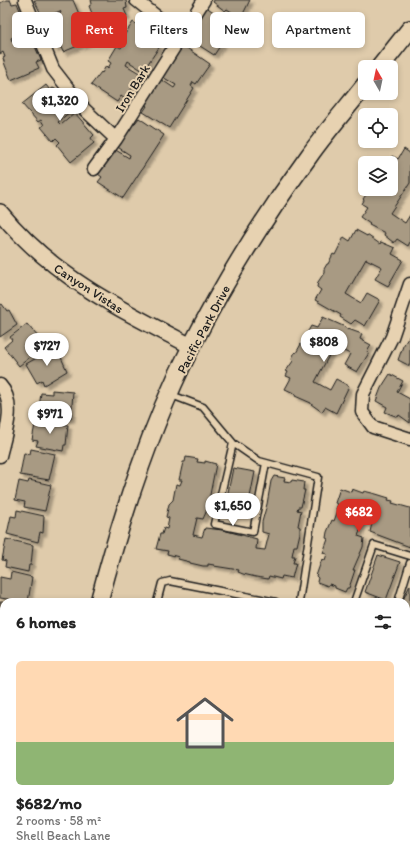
<!DOCTYPE html>
<html lang="en">
<head>
<meta charset="utf-8">
<style>
	body { margin:0; font-family:Itim,sans-serif; background:#f2f2f2; color:#222; height:100vh; display:flex; flex-direction:column; font-size:15px; white-space:nowrap }
	* { box-sizing:border-box; margin:0 }
	p { font-size:13px; color:#767676 }
	.icon { flex:none; width:22px; height:22px; fill:none; stroke:currentColor; stroke-width:2; stroke-linecap:round; stroke-linejoin:round }
	.map { position:relative; flex:1; overflow:hidden }
	.side { position:absolute; left:0px; top:598px; width:410px; height:268px; display:flex; flex-direction:column; background:#fff; border-radius:12px 12px 0 0; box-shadow:0 2px 6px #0003 }
	.side>* { flex:none }
	.banner { position:absolute; left:12px; top:12px; width:386px; height:36px; display:flex; gap:8px }
	.needle { width:26px; rotate:351deg }
	.fabs { position:absolute; left:358px; top:60px; display:grid; gap:8px }
	.fabs a { display:grid; place-items:center; width:40px; height:40px; border-radius:6px; background:#fff; box-shadow:0 2px 6px #0003; font-size:20px }
	.price { position:absolute; translate:-50% -34px; padding:0 9px; border-radius:14px; background:#fff; color:#222; font-size:13px; line-height:26px; filter:drop-shadow(0 1px 2px #0008) }
	.price::after { content:''; position:absolute; left:50%; top:24px; width:12px; height:9px; margin-left:-6px; background:inherit; clip-path:polygon(0 0,100% 0,50% 100%) }
	.price.active { background:#d93025; color:#fff }
	ul { padding:0; list-style:none }
	li { display:grid; align-content:center; gap:8px; height:212px; padding:0 16px }
	li span { display:grid; place-items:center; height:124px; border-radius:6px; color:#555 }
	li>.icon { margin-inline-start:auto }
	span .icon { width:72px; height:72px; fill:#fffc; stroke-width:1 }
	li b { font-size:17px }
	h2 { display:flex; justify-content:space-between; align-items:center; height:48px; padding:0 16px; font-size:17px }
	.chip { padding:0 14px; border-radius:6px; background:#fff; box-shadow:0 2px 6px #0003; font-size:14px; line-height:36px }
	.chip.active { background:#d93025; color:#fff }
	.map>svg:first-child { display:block }
</style>
</head>
<body>
<div class="map">
<svg width="410" height="866" viewBox="0 0 410 866">
	<defs>
		<filter id="shadow"><feDropShadow dx="3.5" dy="3.5" stdDeviation="1" flood-color="#0004"/></filter>
	</defs>
	<rect width="100%" height="100%" fill="#dfcbab"/>
	<filter id="ink" filterUnits="userSpaceOnUse"><feTurbulence type="fractalNoise" baseFrequency=".025" numOctaves="2"/><feDisplacementMap in="SourceGraphic" scale="8" xChannelSelector="R" yChannelSelector="G"/><feConvolveMatrix kernelMatrix="1 2 1 2 8 2 1 2 1" color-interpolation-filters="sRGB"/></filter>
	<g filter="url(#ink)">
		<path fill="#a89a83" stroke="#1c1c1c" filter="url(#shadow)" d="M6,0H10L12,4L17,3L28,30L11,38L12,41L29,33L41,60L36,62L39,68L11,80L5,65L3,58L5,57L3,52L0,54V3Z
			M34,0H73L79,14L75,15L78,20L81,19L90,41L63,52L60,45L55,48L48,33H49L44,20L61,13L60,11L43,18Z
			M91,0H126L127,8L124,9L127,16L97,26L89,6L92,4Z
			M214,0H250L241,18L227,9L225,11L213,2Z
			M205,6L219,16L222,12L236,22L214,55L189,39L193,34L189,31Z
			M133,22L159,38L155,43L160,46L143,71L128,61L126,65L141,74L125,99L121,96L117,102L91,85L101,72L102,73L106,66L108,68L111,63L108,61L117,46L121,48L124,44L122,43L125,38L123,37Z
			M181,44L210,64L196,84L193,82L191,86L194,88L169,128L143,112L147,106L143,103L159,78L174,88L176,85L161,76Z
			M46,85L50,90L53,88L57,90L72,110L58,122L61,125L75,113L94,135L91,138L94,143L71,162L57,145L60,142L56,138L53,141L41,127L44,125L41,120L38,122L22,104Z
			M139,118L164,135L123,198L98,182L102,177L98,174L114,149L129,158L130,155L116,146L132,121L135,123Z
			M404,149L410,153V183L390,213L405,223L410,215V242L408,246L397,239L394,243L384,235L385,233L369,225L370,224L360,217L367,207L362,204L364,200L363,199L370,189H391V163H388L392,156L398,159Z
			M356,230L367,236V235L380,244L381,242L395,248L392,254L403,260L388,286L375,279L382,267L366,259L346,294L361,303L367,293L380,300L365,326L355,320L351,324L340,317L341,315L315,300L321,290L317,287L318,282L324,273V269L327,264H328L333,254L335,255L344,237L350,241Z
			M2,304L7,311L9,310L17,325L0,337V305Z
			M323,317L343,326L348,330V329L362,334L360,339L371,345L367,352L369,353L357,372L344,365L350,354L334,346L315,382L330,390L336,379L349,386L336,413L325,407L322,412L311,404V403L295,396L296,394L285,389L291,378L286,376L288,372L286,371L293,361L292,358L295,352L296,353L311,326L317,328Z
			M27,324L45,345L19,366L4,347L12,340L10,337Z
			M410,335V366L398,360L403,346Z
			M54,348L59,356L60,355L67,371L44,385L42,380L37,383L26,364Z
			M390,374L403,381L397,392L410,399V423L399,415L398,417L385,412L387,407L376,401L381,388Z
			M52,390L73,392L71,419L38,415L41,393L52,394Z
			M36,419L68,425L66,445H64L63,451L36,446L38,441L32,440Z
			M31,449L55,454L49,480L20,475L24,453L30,454Z
			M186,457L198,459L197,462L205,463V461L216,464L207,510L203,519L197,518L193,535L202,537L205,528L223,530L257,539L256,549L265,550L269,534L262,532V522L267,504L271,481L274,476L285,478L284,481L291,482L292,480L304,482L303,490H305L301,507H298L297,510L301,511L298,526L300,527V533L297,546H294L292,556H295L293,563H296L292,578L282,576L281,579L269,576L268,579L256,577L243,574L238,572L239,570L214,566V565L208,564V566H203L190,563V562L178,559L179,557L167,554L168,551L156,549L160,534H162L164,528L167,529L169,518L166,517L169,504L173,500L176,484L180,485L182,480H179L183,462H185Z
			M233,468L255,472L247,512L225,507Z
			M29,480L51,485L45,511L24,507L25,502L15,500L19,481L28,483Z
			M340,488L351,492L352,489L363,493L364,491L376,494L389,498L388,500L393,501L392,503L410,508V547L370,532L372,523L364,520L358,536L364,538L363,547L353,570H355L349,588H347L345,592L335,588V586L329,584L328,586L317,582L318,578L316,576L322,559L325,560L327,554L323,553L328,539L326,538L327,532L332,520L334,521L338,510L336,509L338,504L335,503Z
			M17,510L44,516L43,533L40,532L38,542L7,534L11,516L16,517Z
			M6,539L33,545L31,565H29L28,572L5,567L6,561L2,560Z
			M378,555L400,562L386,600L365,592Z
			M11,572L32,577L28,602L0,598V577L10,579Z
			M410,585V615L406,614V602H402Z
			M0,602H4V630L0,629Z
			M0,633L4,634V661H0Z
			M0,665L4,666V693L0,692Z
			M410,691V721L406,720V706Z
			M0,698L2,699L1,705H3L0,720Z
			M410,727V763L409,766L406,765V737Z
			M0,730H4L1,757H0Z
			M410,780V866H395V862H406V781Z
			M216,862H252L253,866H217Z
			M307,862H337L339,866H307Z
			M356,862H379V866H356Z"/>
		<g fill="none" stroke-linecap="round" stroke-linejoin="round">
			<g stroke="#1c1c1c" stroke-width="9">
				<path id="service" d="M169,394L203,407L233,443L259,461L318,477L299,602
					M233,443L214,524L253,532L266,463
					M157,602L162,583L170,581L276,602
					M354,602L374,545L410,556
					M398,602L410,563
					M406,640L410,641
					M406,676L410,660
					M349,862V866
					M388,862V866
					M129,866V862
					M210,866V862
					M278,866V862"/>
			</g>
			<g stroke="#1c1c1c" stroke-width="15">
				<path id="minor" d="M25,0L53,69L84,109L116,139
					M136,0L181,36
					M94,169L116,139L204,0
					M410,284L392,337L363,394L362,412L373,427L410,439
					M0,385C17,403 5,435 0,456"/>
			</g>
			<g stroke="#1c1c1c" stroke-width="18">
				<path id="tertiary" d="M0,212C52,276 119,309 191,346"/>
			</g>
			<g stroke="#1c1c1c" stroke-width="20">
				<path id="secondary" d="M380,67L410,29
					M99,602C122,515 150,427 191,347C225,280 265,216 309,156C326,132 346,109 365,85
					M63,866V862"/>
			</g>
			<use href="#service" stroke="#e7d2b1" stroke-width="6"/>
			<use href="#minor" stroke="#e7d2b1" stroke-width="12"/>
			<use href="#tertiary" stroke="#e7d2b1" stroke-width="15"/>
			<use href="#secondary" stroke="#e7d2b1" stroke-width="17"/>
		</g>
	</g>
	<g text-anchor="middle" stroke-width="4" stroke-linejoin="round" paint-order="stroke">
		<g font-size="13" fill="#1c1c1c" stroke="#e7d2b1">
			<text transform="translate(132 88) rotate(-58)" y="5">Iron Bark</text>
			<text transform="translate(89 288) rotate(33)" y="5">Canyon Vistas</text>
			<text transform="translate(203 329) rotate(-62)" y="5">Pacific Park Drive</text>
		</g>
	</g>
</svg>
<div class="fabs">
<a><svg class="needle" viewBox="-14 -14 28 28"><path d="M0-13l5 13h-10z" fill="#e53935"/><path d="M0 13l5-13h-10z" fill="#767676"/></svg></a>
<a><svg class="icon" aria-label="locate" viewBox="0 0 24 24"><circle cx="12" cy="12" r="6"/><path d="M12 2v4M12 18v4M2 12h4M18 12h4"/></svg></a>
<a><svg class="icon" aria-label="layers" viewBox="0 0 24 24"><path d="M12 4l9 5-9 5-9-5zM3 14l9 5 9-5"/></svg></a>
</div>
<b class="price" style="left:60px;top:122px">$1,320</b>
<b class="price" style="left:324px;top:363px">$808</b>
<b class="price" style="left:47px;top:367px">$727</b>
<b class="price" style="left:50px;top:435px">$971</b>
<b class="price" style="left:233px;top:527px">$1,650</b>
<b class="price active" style="left:359px;top:533px">$682</b>
<div class="banner">
<a class="chip">Buy</a>
<a class="chip active">Rent</a>
<a class="chip">Filters</a>
<a class="chip">New</a>
<a class="chip">Apartment</a>
</div>
<section class="side">
<h2>6 homes<svg class="icon" aria-label="filters" viewBox="0 0 24 24"><path d="M4 7h16M4 17h16"/><circle cx="9" cy="7" r="2"/><circle cx="15" cy="17" r="2"/></svg></h2>
<ul>
<li><span style="background:linear-gradient(#ffd9b3 65%,#8fb573 0)"><svg class="icon" aria-label="home" viewBox="0 0 24 24"><path d="M3 11l9-7 9 7M6 9v11h12V9"/></svg></span><div><b>$682/mo</b><p>2 rooms · 58 m²</p><p>Shell Beach Lane</p></div></li>
</ul>
</section>
</div>
</body>
</html>
